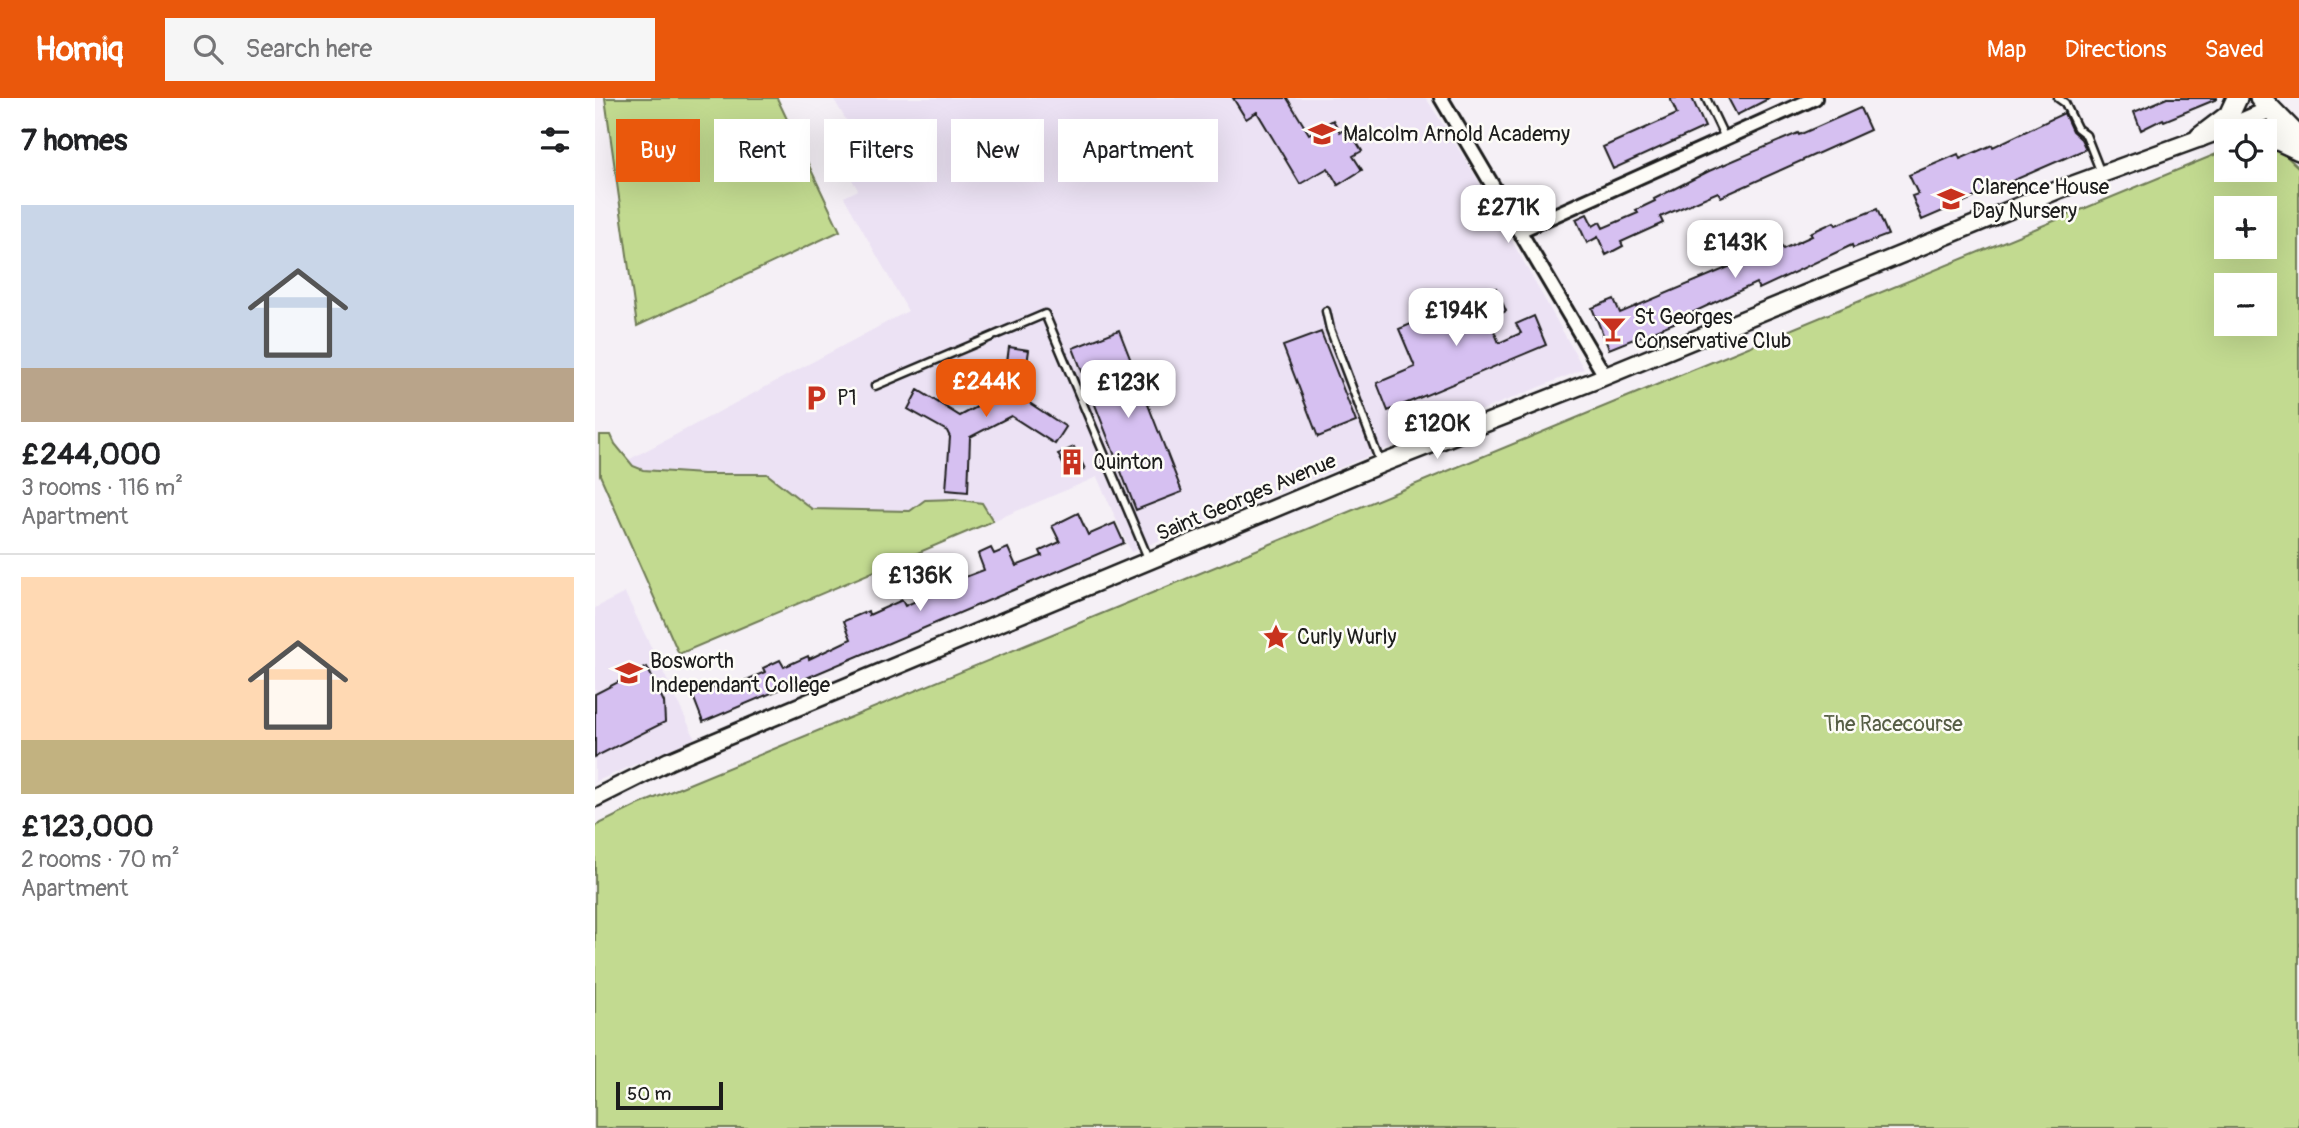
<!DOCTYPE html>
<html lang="en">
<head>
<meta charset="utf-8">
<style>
	body { margin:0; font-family:Pangolin,sans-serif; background:#f6f6f6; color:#202124; height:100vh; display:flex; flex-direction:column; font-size:26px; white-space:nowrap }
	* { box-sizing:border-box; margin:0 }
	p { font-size:23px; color:#757577 }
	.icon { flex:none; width:38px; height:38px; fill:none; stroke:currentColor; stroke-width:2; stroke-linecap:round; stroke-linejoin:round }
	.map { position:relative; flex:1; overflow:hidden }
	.sheet { display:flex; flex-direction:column; background:#fff; width:595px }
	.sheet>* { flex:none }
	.banner { position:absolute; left:21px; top:21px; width:665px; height:63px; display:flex; gap:14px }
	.tools { position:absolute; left:1619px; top:21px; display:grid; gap:14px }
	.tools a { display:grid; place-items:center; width:63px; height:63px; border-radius:0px; background:#fff; box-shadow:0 7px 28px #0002; font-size:35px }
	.scale { position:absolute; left:21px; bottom:18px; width:107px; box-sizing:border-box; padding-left:7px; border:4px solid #1c1c1c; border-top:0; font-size:19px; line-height:24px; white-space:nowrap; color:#1c1c1c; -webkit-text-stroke:5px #fdfcf7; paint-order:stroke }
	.price { position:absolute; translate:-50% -60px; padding:0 16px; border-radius:14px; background:#fff; color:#222; font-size:23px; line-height:46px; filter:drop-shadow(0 2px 4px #0008) }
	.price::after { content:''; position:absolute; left:50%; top:42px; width:21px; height:16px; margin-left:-10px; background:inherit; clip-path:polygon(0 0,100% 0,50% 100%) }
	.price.selected { background:#ea580c; color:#fff }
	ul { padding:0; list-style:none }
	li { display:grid; align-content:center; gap:14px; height:371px; padding:0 21px }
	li+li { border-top:2px solid #e0e0e0 }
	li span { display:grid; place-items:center; height:217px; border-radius:0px; color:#555 }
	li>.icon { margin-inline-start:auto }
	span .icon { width:126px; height:126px; fill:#fffc; stroke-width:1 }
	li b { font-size:30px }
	h2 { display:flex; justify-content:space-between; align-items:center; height:84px; padding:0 21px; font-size:30px }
	.pill { padding:0 24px; border-radius:0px; background:#fff; box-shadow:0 7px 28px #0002; font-size:24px; line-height:63px }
	.pill.selected { background:#ea580c; color:#fff }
	header { display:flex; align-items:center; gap:42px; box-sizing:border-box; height:98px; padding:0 35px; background:#ea580c; color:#fff }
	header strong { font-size:33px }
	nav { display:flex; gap:38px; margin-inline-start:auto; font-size:24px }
	.search { width:490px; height:63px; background:#f6f6f6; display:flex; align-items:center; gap:18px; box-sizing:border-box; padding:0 24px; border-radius:0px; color:#757577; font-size:26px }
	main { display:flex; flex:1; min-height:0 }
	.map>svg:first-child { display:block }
</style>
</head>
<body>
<header>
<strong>Homiq</strong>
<div class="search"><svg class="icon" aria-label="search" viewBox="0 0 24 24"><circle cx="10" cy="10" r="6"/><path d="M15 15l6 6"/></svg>Search here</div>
<nav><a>Map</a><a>Directions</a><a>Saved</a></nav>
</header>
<main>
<section class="sheet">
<h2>7 homes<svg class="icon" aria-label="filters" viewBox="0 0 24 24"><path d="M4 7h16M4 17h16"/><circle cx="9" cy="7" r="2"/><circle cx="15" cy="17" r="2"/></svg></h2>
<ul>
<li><span style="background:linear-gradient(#c9d6e8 75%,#b9a48a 0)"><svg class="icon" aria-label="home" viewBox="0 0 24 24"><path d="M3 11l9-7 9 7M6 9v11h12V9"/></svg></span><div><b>£244,000</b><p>3 rooms · 116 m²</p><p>Apartment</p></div></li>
<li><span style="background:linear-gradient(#ffd9b3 75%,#c2b280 0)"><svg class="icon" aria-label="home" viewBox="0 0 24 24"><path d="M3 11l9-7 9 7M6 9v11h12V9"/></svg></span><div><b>£123,000</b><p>2 rooms · 70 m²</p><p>Apartment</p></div></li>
</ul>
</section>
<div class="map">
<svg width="1704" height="1030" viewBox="0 0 1704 1030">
	<rect width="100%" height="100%" fill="#f5f0f6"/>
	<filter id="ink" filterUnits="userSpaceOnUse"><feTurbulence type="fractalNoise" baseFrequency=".0143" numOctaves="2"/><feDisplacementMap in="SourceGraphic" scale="14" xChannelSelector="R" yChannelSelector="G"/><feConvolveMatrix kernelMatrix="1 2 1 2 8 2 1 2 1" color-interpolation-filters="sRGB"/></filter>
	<g filter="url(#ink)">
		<path fill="#ece2f4" d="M238,0H831L877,72L989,271L536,454L502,379L84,556L5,377L313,213L249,99L263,92L252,73L274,60Z
			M30,495L100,640L0,684V510Z"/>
		<path fill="#c2da90" stroke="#6f7b56" stroke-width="2" fill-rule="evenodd" d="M10,0H182L245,133L42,228Z
			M1670,49L1688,55L1704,70V1030H0V728L43,707L1631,52V72H1670ZM1631,110H1670V149H1631ZM1631,187H1670V226H1631Z
			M5,337H16L20,346L38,368L48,372L108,376H172L217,411L315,413L330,402L360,401L387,405L398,423L84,556L5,377Z"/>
		<path fill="#d6c0f1" stroke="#1c1c1c" stroke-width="2" d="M638,0H692L714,36L738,22L745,34L753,30L767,53L758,58L767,72L743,87L733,70L705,86L662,14L651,21Z
			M1075,0H1097L1110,29L1018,71L1008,49L1082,16Z
			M1133,0H1175L1142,17Z
			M1572,0H1622V1L1569,23L1568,21L1546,32L1539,14Z
			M1265,10L1275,32L1126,99L1123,94L1065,119L1068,125L1026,144L1028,148L1011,157L1003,139L992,145L981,121L992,116L998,128L1005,124L1008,130L1043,115L1041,112L1060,103L1059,101L1114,73L1203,35L1204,37Z
			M1469,15L1477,33L1486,41L1491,51L1327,122L1317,98L1323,96L1314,77L1363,56L1365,61L1397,47L1398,49Z
			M1282,111L1293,137L1258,150L1257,147L1164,191L1161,185L1088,219L1089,221L1014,251L997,210L1019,201L1025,215L1186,147L1188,151L1217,138L1215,135L1239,124L1241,127Z
			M901,190L911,213L894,221L904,245L926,235L921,226L939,218L951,247L793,313L782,285L820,269L804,231Z
			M524,232L587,394L541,412L478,250Z
			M726,234L761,324L723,339L688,248Z
			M414,249L434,252L427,300L471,329L460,346L416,318L375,339L373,394L351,392L355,339L352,333L313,311L323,292L365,318L408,295Z
			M479,349L490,371L474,378L463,356Z
			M483,415L493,437L520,425L529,445L108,624L98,598L129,585L131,591L170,574L168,570L185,562L189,569L213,558L214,561L256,541L249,523L273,513L274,517L307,502L310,508L334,497L333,493L389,472L383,456L396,450L399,456L413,450L421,468L447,458L445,453L465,444L457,428Z
			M52,569L69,604L70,624L0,659V596Z"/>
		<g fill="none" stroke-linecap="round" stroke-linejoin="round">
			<g stroke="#1c1c1c" stroke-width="11">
				<path id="lane" d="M1111,0L1130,40
					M1463,0L1470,5L1482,30L1491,37L1506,75
					M731,213L735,231L785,364
					M280,288L450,216L553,460"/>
			</g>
			<g stroke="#1c1c1c" stroke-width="18">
				<path id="street" d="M846,0L1010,278
					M924,133L1220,0"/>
			</g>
			<g stroke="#1c1c1c" stroke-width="21">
				<path id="secondary" d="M0,700L74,663L164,625L786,366L1001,282L1463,92L1622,34L1676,11"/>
			</g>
			<g stroke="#1c1c1c" stroke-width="24">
				<path id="primary" d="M1665,0L1704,40
					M1670,36L1704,52
					M1605,39L1634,17L1642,0"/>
			</g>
			<use href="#lane" stroke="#fdfcf7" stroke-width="6"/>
			<use href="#street" stroke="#fdfcf7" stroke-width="12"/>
			<use href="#secondary" stroke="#fdfcf7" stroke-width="16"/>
			<use href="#primary" stroke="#fdfcf7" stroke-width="19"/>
		</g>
	</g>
	<defs>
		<g id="school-bare" transform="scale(2.1)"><path d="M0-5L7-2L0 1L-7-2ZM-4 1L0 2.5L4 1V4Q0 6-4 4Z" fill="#c8321e" stroke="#fdfcf7" stroke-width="2.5" paint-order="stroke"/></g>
		<g id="bar-bare" transform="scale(2.1)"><path d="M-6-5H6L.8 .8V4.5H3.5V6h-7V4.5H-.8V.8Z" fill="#c8321e" stroke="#fdfcf7" stroke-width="2.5" paint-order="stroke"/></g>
		<g id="parking-bare" transform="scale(2.1)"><path d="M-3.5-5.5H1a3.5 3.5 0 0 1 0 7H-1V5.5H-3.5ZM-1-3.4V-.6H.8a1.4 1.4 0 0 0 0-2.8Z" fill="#c8321e" stroke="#fdfcf7" stroke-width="2.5" paint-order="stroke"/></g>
		<g id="building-bare" transform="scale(2.1)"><path d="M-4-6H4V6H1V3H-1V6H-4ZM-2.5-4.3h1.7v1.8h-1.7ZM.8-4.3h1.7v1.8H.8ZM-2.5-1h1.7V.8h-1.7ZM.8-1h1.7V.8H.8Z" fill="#c8321e" stroke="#fdfcf7" stroke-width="2.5" paint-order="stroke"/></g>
		<g id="sight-bare" transform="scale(2.1)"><path d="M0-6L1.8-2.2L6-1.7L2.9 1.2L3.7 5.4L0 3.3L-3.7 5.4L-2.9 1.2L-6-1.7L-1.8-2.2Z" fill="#c8321e" stroke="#fdfcf7" stroke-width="2.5" paint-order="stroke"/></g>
	</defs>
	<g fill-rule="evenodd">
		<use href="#school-bare" x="727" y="36"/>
		<use href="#school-bare" x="1356" y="101"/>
		<use href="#bar-bare" x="1018" y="231"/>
		<use href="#parking-bare" x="221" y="300"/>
		<use href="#building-bare" x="477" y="364"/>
		<use href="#sight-bare" x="681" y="539"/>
		<use href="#school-bare" x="34" y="575"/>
	</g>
	<g text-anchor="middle" stroke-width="5" stroke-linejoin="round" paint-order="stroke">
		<g font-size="21" fill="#1c1c1c" stroke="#fdfcf7" text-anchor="start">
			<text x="748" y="43">Malcolm Arnold Academy</text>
			<text x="1377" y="96">Clarence House<tspan x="1377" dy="24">Day Nursery</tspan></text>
			<text x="1039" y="226">St Georges<tspan x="1039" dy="24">Conservative Club</tspan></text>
			<text x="242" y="307">P1</text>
			<text x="498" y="371">Quinton</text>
			<text x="702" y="546">Curly Wurly</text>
			<text x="55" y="570">Bosworth<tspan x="55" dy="24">Independant College</tspan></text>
		</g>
		<g font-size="21" fill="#1c1c1c" stroke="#fdfcf7">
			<text transform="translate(651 399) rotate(-23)" y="7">Saint Georges Avenue</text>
		</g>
		<g font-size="21" fill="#565e45" stroke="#fdfcf7">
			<text x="1298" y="633">The Racecourse</text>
		</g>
	</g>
</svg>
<div class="tools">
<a><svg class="icon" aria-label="locate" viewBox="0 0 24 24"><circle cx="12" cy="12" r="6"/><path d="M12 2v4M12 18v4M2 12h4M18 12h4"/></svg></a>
<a>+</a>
<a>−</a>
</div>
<div class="scale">50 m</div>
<b class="price" style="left:913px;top:147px">£271K</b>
<b class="price" style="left:1140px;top:182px">£143K</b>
<b class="price" style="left:861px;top:250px">£194K</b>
<b class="price selected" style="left:391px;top:321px">£244K</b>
<b class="price" style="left:533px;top:322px">£123K</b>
<b class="price" style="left:842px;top:363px">£120K</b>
<b class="price" style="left:325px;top:515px">£136K</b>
<div class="banner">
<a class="pill selected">Buy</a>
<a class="pill">Rent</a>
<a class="pill">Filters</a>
<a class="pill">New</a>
<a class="pill">Apartment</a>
</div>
</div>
</main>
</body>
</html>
